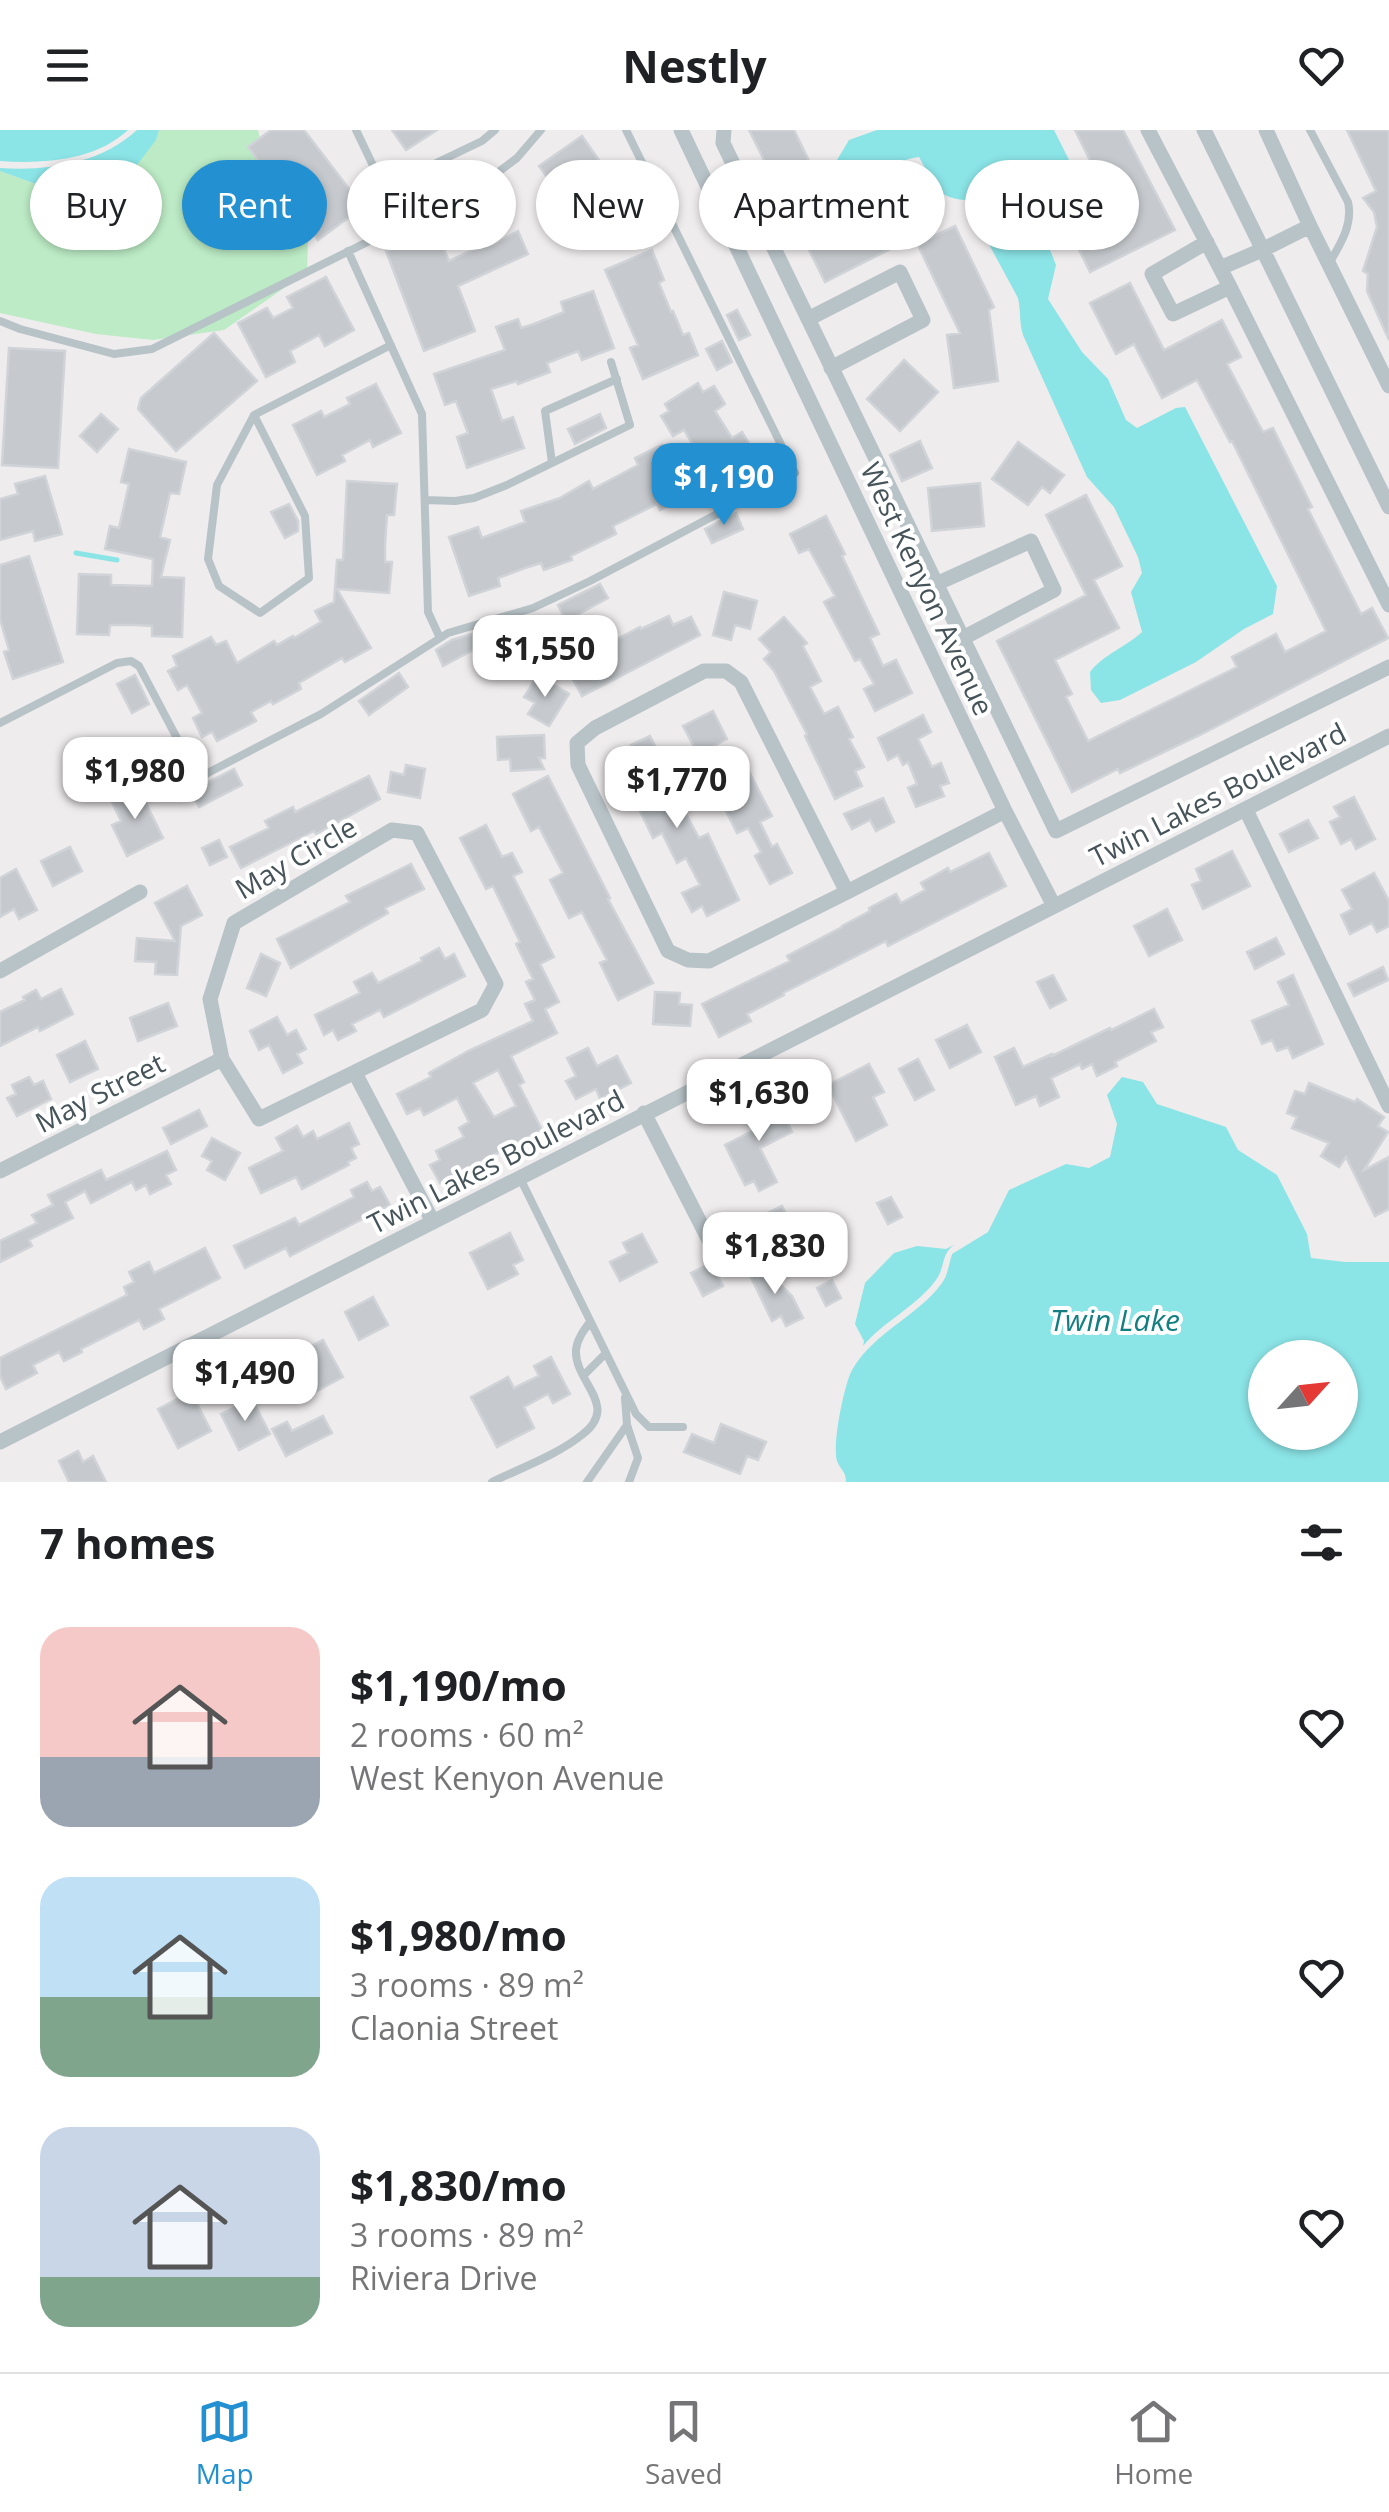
<!DOCTYPE html>
<html lang="en">
<head>
<meta charset="utf-8">
<style>
	body { margin:0; font-family:"Open Sans",sans-serif; background:#f6f6f6; color:#202124; height:100vh; display:flex; flex-direction:column; font-size:38px; white-space:nowrap }
	* { box-sizing:border-box; margin:0 }
	p { font-size:32px; color:#757577 }
	.icon { flex:none; width:55px; height:55px; fill:none; stroke:currentColor; stroke-width:2; stroke-linecap:round; stroke-linejoin:round }
	.map { position:relative; height:1352px; overflow:hidden }
	.side { display:flex; flex-direction:column; background:#fff; flex:1 }
	.side>* { flex:none }
	.banner { position:absolute; left:30px; top:30px; width:1330px; height:90px; display:flex; gap:20px }
	.needle { width:65px; rotate:63deg }
	.controls { position:absolute; left:1248px; top:1210px; display:grid; gap:20px }
	.controls a { display:grid; place-items:center; width:110px; height:110px; border-radius:50%; background:#fff; box-shadow:0 2px 8px #0004; font-size:50px }
	.price { position:absolute; translate:-50% -85px; padding:0 22px; border-radius:20px; background:#fff; color:#222; font-size:32px; line-height:65px; filter:drop-shadow(0 2px 5px #0008) }
	.price::after { content:''; position:absolute; left:50%; top:60px; width:30px; height:22px; margin-left:-15px; background:inherit; clip-path:polygon(0 0,100% 0,50% 100%) }
	.price.current { background:#2390d2; color:#fff }
	ul { padding:0; list-style:none }
	li { display:flex; align-items:center; gap:30px; height:250px; padding:0 40px }
	li span { display:grid; place-items:center; flex:none; width:280px; height:200px; border-radius:30px; color:#555 }
	li>.icon { margin-inline-start:auto }
	span .icon { width:120px; height:120px; fill:#fffc; stroke-width:1 }
	li b { font-size:42px }
	h2 { display:flex; justify-content:space-between; align-items:center; height:120px; padding:0 40px; font-size:42px }
	.pill { padding:0 35px; border-radius:45px; background:#fff; box-shadow:0 2px 8px #0004; font-size:35px; line-height:90px }
	.pill.current { background:#2390d2; color:#fff }
	header { display:flex; justify-content:space-between; align-items:center; height:130px; padding:0 40px; background:#fff; font-size:45px; font-weight:700 }
	.tab-bar { display:flex; justify-content:space-around; align-items:center; height:140px; border-top:2px solid #e0e0e0; background:#fff; font-size:28px; color:#757577 }
	.tab-bar a { display:grid; justify-items:center; gap:5px }
	.tab-bar .current { color:#2390d2 }
	.map>svg:first-child { display:block }
</style>
</head>
<body>
<header><svg class="icon" aria-label="menu" viewBox="0 0 24 24"><path d="M4 6h16M4 12h16M4 18h16"/></svg>Nestly<svg class="icon" aria-label="heart" viewBox="0 0 24 24"><path d="M12 20l-8-8c-3-5 5-10 8-4 3-6 11-1 8 4z"/></svg></header>
<div class="map">
<svg width="1389" height="1352" viewBox="0 0 1389 1352">
	<rect width="100%" height="100%" fill="#efeced"/>
	<path fill="#bcebc5" d="M159,0H258L271,58L308,110L307,142L224,200L153,210L96,204L0,183V41L47,58L156,10Z"/>
	<path fill="#8be4e6" fill-rule="evenodd" d="M0,0H128C95,31 42,34 0,31Z
		M137,0H159L156,10L127,48L95,65L47,58L0,41V38C48,41 100,34 137,0Z
		M877,0H1054L1087,66C1076,84 1057,89 1044,105L1056,135L1048,169L1082,222L1108,249L1126,290L1137,298L1176,278L1185,277L1277,456L1273,484L1244,499L1196,532L1120,570L1101,573L1091,560L1090,542C1104,524 1126,517 1142,502L1131,462L1142,443L1138,427L1114,377L1087,347L1023,205C1019,192 1021,181 1018,168L965,70C934,68 933,51 919,27C893,29 879,54 853,56L845,47L837,30L849,10Z
		M1122,947L1143,952L1157,974L1226,997L1238,1020L1277,1045L1307,1104L1311,1128L1345,1132H1389V1352H846C846,1341 841,1341 837,1331C832,1315 844,1255 852,1240C874,1202 917,1187 942,1153C948,1145 949,1133 952,1124L988,1102L1009,1060L1066,1034L1089,1038L1110,1027L1117,994L1107,965ZM1265,1228H1340V1302H1265Z
		M954,1115C941,1124 945,1138 936,1150C917,1176 884,1191 863,1216L864,1211L855,1194L865,1153L894,1123L917,1116L946,1119Z"/>
	<g fill="none" stroke-linecap="round" stroke-linejoin="round">
		<path stroke="#8be4e6" stroke-width="5" d="M76,423L117,430"/>
	</g>
	<path fill="#c6cace" stroke="#d0d4d8" stroke-width="2.5" fill-rule="evenodd" d="M271,0H304L363,77L318,110L248,17Z
		M392,0H437L406,20Z
		M749,0H794L840,94L906,61L930,108L955,96L994,177L989,180L998,251L954,258L947,205L960,203L914,107L825,152Z
		M1075,0H1123L1175,100L1090,142L1073,107L1117,85Z
		M1347,0H1389V210L1367,161L1368,144L1363,141L1377,97L1374,82L1363,68L1376,61Z
		M582,6L638,86L596,116L539,36Z
		M518,101L528,124L458,156L475,201L424,221L386,121L437,102L449,131L487,113L494,114Z
		M652,120L664,150L659,153L671,182L673,181L683,205L689,203L698,225L643,249L630,218L638,215L605,140Z
		M326,147L354,200L325,216L319,205L290,221L295,232L266,247L238,193L267,178L273,188L293,178L287,167Z
		M1130,153L1164,220L1222,190L1241,227L1227,234L1263,302L1273,298L1312,377L1308,379L1361,484L1372,478L1388,508L1202,604L1120,643L1118,639L1072,662L997,511L1086,465L1046,385L1086,365L1122,436L1094,450L1119,498L1055,530L1072,564L1066,567L1088,611L1237,537L1232,527L1276,504L1285,522L1326,501L1232,311L1230,312L1197,250L1162,268L1134,214L1116,224L1090,173Z
		M593,161L614,218L582,230L578,221L547,233L550,242L518,254L517,251L491,259L502,291L513,287L524,318L467,338L457,307L468,303L456,271L445,275L434,244L505,220L496,197L518,189L521,198L534,194L564,182L561,172Z
		M737,180L750,205L739,210L727,185Z
		M214,203L257,251L176,321L138,279L141,268Z
		M722,211L732,232L717,240L706,219Z
		M9,218L65,221L58,338L2,335Z
		M904,230L938,262L900,301L867,269Z
		M698,253L703,262L714,256L725,274L715,281L732,308L742,302L753,320L743,326L748,336L717,355L712,348L687,363L689,366L660,380L657,374L613,396L616,404L571,426L572,430L544,440L541,433L525,438L498,448L500,456L469,466L449,407L478,397L482,408L525,392L521,381L560,368L589,351L593,359L638,335L635,328L662,315L676,342L701,327L684,300L673,306L661,286L669,281L665,274Z
		M376,254L401,303L373,317L370,310L342,325L345,331L317,345L293,295L321,281L324,287L350,274L347,268Z
		M101,284L118,299L97,322L80,306Z
		M600,284L606,298L575,314L568,299Z
		M920,311L932,338L902,351L890,325Z
		M1018,312L1064,345L1050,363L1042,357L1028,375L992,349Z
		M129,319L186,332L179,364L170,363L160,407L170,410L161,447L184,448L182,507L152,506V496L134,495H110L109,505L77,504L79,444L111,445V455L152,456L153,429L105,419L110,396L119,398L129,354L121,352Z
		M45,346L62,404L35,411L33,401L0,410V369L18,364L15,354Z
		M347,351L397,354L394,385H387L385,414V432H392L389,463L337,459L371,518L345,532L342,528L299,553L301,559L273,574L271,571L251,582L256,591L217,611L212,602L202,607L193,588L202,583L187,555L178,560L168,541L177,536L173,526L211,507L216,515L226,511L237,533L274,511L277,515L293,506L294,508L321,492L315,481L334,472L337,430H343Z
		M980,353L984,396L932,401L928,358Z
		M289,374L298,391V401L285,408L271,382Z
		M736,383L743,399L712,413L705,399Z
		M826,386L845,424L842,426L879,504L870,508L883,536L896,530L912,563L875,581L864,559L874,554L860,529L855,531L824,472L835,466L809,419L799,423L790,404Z
		M29,426L63,532L13,549L4,522L9,520L0,489V435Z
		M600,454L608,468L566,491L558,475Z
		M724,462L757,471L750,499L735,495L731,510L713,505Z
		M669,486L673,495L691,487L700,505L582,566L565,535L599,516L600,518L640,497L641,499Z
		M784,487L807,513L803,516L821,551L810,557L824,584L838,577L853,607L849,609L864,637L855,641L862,656L835,669L805,606L807,604L774,541L764,529L771,522L759,509Z
		M499,496L504,512L474,522L473,520L443,536L436,520L452,510Z
		M399,543L408,557L369,585L359,571Z
		M135,545L149,574L132,583L117,554Z
		M538,545L569,564L549,596L528,584L535,573L524,567Z
		M713,581L727,609L698,624L683,596Z
		M923,585L931,602L918,609L932,637L941,633L949,653L940,656L944,666L916,677L908,658L917,654L908,632L903,635L898,625L888,630L878,608Z
		M544,605L545,628H539L544,639L511,641L510,629L498,630L497,607Z
		M650,606L666,637L654,643L670,675L679,671L699,708L708,704L739,770L707,786L702,776L692,782L682,763L700,755L686,728L677,733L662,703L653,708L618,635L637,625L631,615Z
		M742,628L772,686L760,692L772,717L777,714L792,743L770,754L755,726L761,722L748,698L737,703L718,665L707,671L697,650Z
		M406,635L425,639L420,668L388,662L391,642L404,645Z
		M234,639L242,655L199,677L191,661Z
		M369,646L380,669L316,704L314,701L241,738L230,717L269,698L265,691L293,677L295,682Z
		M548,646L610,768L608,769L653,853L618,870L600,833L607,830L582,782L569,788L550,750L563,743L539,697L531,701L513,664Z
		M138,657L163,708L127,726L112,695L121,691L111,670Z
		M1354,667L1375,709L1356,719L1351,709L1341,714L1330,692L1340,687L1334,677Z
		M883,668L894,692L876,701L870,690L852,699L844,684Z
		M1308,690L1318,708L1289,722L1280,704Z
		M486,695L502,727L512,723L522,742L513,746L554,827L540,834L559,872L545,879L557,903L511,926L524,952L519,955L542,1000L440,1053L430,1035L440,1030L436,1021L464,1007L459,998L469,992L457,968L424,985L420,978L407,984L397,964L431,947L429,943L468,921L533,891L525,874L535,870L526,852L533,849L516,814L520,812L493,756L486,759L460,708ZM498,940L516,976L494,987L473,953Z
		M219,710L227,727L210,735L202,718Z
		M70,717L82,741L53,756L41,731Z
		M1232,721L1250,756L1203,779L1192,755L1201,751L1196,739Z
		M989,723L1006,756L888,816L886,811L783,863L784,865L747,884L751,891L719,907L702,874L790,831L787,826L842,797V796L870,781L869,778L896,764L901,773L925,760L921,753L948,738L950,742Z
		M411,734L424,759L385,778L388,783L291,838L277,809L350,772L346,766Z
		M16,739L37,780L19,789L14,779L0,787V748Z
		M1374,743L1389,771V796L1377,802L1372,793L1350,804L1341,785L1352,779L1342,760Z
		M187,756L202,785L181,796L177,845L155,844L156,832L135,831L137,808L175,811L155,773Z
		M1167,779L1182,810L1149,826L1134,796Z
		M1276,808L1284,824L1255,839L1247,822Z
		M439,818L445,829L454,824L465,846L384,887L380,880L352,894L356,901L338,910L333,900L324,905L315,885L360,863L354,852L372,843L378,853L422,831L421,828Z
		M261,824L280,833L266,866L247,858Z
		M1383,837L1388,850L1354,866L1348,854Z
		M1053,845L1066,870L1050,878L1037,852Z
		M1293,845L1323,914L1293,928L1288,917L1277,921L1272,910L1262,914L1252,891L1289,875L1278,852Z
		M61,859L73,884L40,901L38,897L0,916V882L25,870L23,867L36,860L41,869Z
		M655,862L680,863L679,874L692,875L690,896L653,894Z
		M168,873L177,896L138,911L130,888Z
		M1154,879L1163,897L1151,902L1156,911L1115,932L1117,936L1097,946L1092,934L1082,939L1080,934L1051,948L1059,967L1040,976L1036,966L1016,975L995,927L1014,918L1023,937L1052,924V926L1110,898L1111,900Z
		M277,887L287,905L296,900L306,919L297,924L302,933L283,943L269,915L259,920L250,901Z
		M967,895L981,922L950,938L936,910Z
		M85,911L98,939L70,952L57,925Z
		M588,918L597,936L617,926L631,953L600,969L596,959L576,969L566,951L576,946L567,928Z
		M918,929L934,960L915,970L899,939Z
		M869,934L884,962L873,967L887,995L856,1011L828,955Z
		M29,947L34,955L43,951L51,969L17,986L7,968L16,964L12,955Z
		M1309,953L1355,972L1357,969L1384,987L1378,996L1388,1002L1364,1040L1389,1027V1079L1375,1086L1346,1027L1339,1037L1321,1026L1329,1013L1292,998L1297,987L1287,983L1295,961L1305,964Z
		M774,964L792,1002L760,1018L777,1052L759,1061L754,1051L745,1055L725,1015L762,996L751,975Z
		M199,980L207,996L171,1014L163,998Z
		M349,993L359,1014L351,1018L356,1028L348,1032L349,1035L302,1059L296,1047L261,1063L249,1038L283,1021L276,1008L297,996L303,1007L313,1001L317,1009Z
		M212,1008L240,1023L225,1050L207,1040L212,1031L202,1026Z
		M167,1021L176,1040L166,1045L171,1054L150,1064L146,1055L136,1060L132,1052L91,1073L85,1061L65,1072L73,1088L29,1110L32,1116L0,1132V1111L37,1093L32,1085L53,1075L48,1065L101,1040L106,1050Z
		M367,1052L372,1061L380,1057L390,1075L290,1126L286,1118L245,1138L234,1116L295,1088L299,1095L354,1067L351,1060Z
		M891,1067L902,1087L888,1094L877,1073Z
		M782,1076L803,1117L783,1127L762,1086Z
		M510,1103L523,1130L513,1135L518,1144L488,1159L470,1123Z
		M642,1104L657,1132L620,1151L610,1132L628,1123L623,1113Z
		M205,1118L220,1148L159,1179L164,1189L144,1199L139,1190L81,1219L82,1222L64,1231L59,1222L33,1235L37,1243L6,1259L0,1246V1228L127,1165L124,1157L134,1152L129,1142L149,1132L154,1143Z
		M711,1133L723,1156L703,1166L691,1143Z
		M760,1135L792,1166L803,1188L786,1196L781,1186L772,1191L748,1141Z
		M832,1150L841,1168L826,1176L817,1158Z
		M373,1167L388,1195L359,1210L345,1182Z
		M323,1210L343,1247L315,1262L310,1252L301,1257L286,1229Z
		M551,1227L570,1264L553,1273L548,1264L524,1277L534,1298L497,1317L471,1267L508,1247L514,1258L539,1246L534,1236Z
		M191,1262L211,1301L178,1318L158,1279Z
		M252,1269L270,1304L239,1320L221,1284Z
		M323,1286L332,1303L286,1326L272,1299L287,1292L292,1301Z
		M721,1294L766,1312L758,1330L747,1326L740,1344L684,1322L692,1304L714,1313Z
		M78,1321L83,1332L93,1326L106,1352H69L59,1331Z"/>
	<g fill="none" stroke-linecap="round" stroke-linejoin="round">
		<path stroke="#b8c3c8" stroke-width="8" d="M356,0L401,94
			M1310,0L1348,72C1353,94 1341,113 1330,132
			M384,58L482,11L495,0
			M466,64L491,107
			M348,121L422,284L428,482L440,508
			M0,191L20,199L114,224L152,219L480,56L517,28L541,0
			M254,285L305,386L309,448L260,483L219,456L208,429L217,355L254,285L391,215
			M552,333L545,281L617,249
			M425,370L455,371L474,368L507,355L630,295L611,232
			M0,593L117,533L131,531L139,536L198,648L321,584L448,503L533,478L590,451L795,343L626,0
			M520,1048L636,1284L649,1297H683
			M584,1245L605,1224
			M625,1268L627,1295L638,1328L629,1352
			M492,1352C521,1338 559,1324 583,1304C620,1275 574,1252 576,1220C577,1209 584,1200 590,1192
			M587,1352L627,1295"/>
		<path stroke="#b8c3c8" stroke-width="15" d="M681,0L1005,681L1054,776
			M724,0L723,13L1056,701L1389,537
			M1148,0L1230,157L1389,475
			M1204,0L1389,377
			M1266,0L1310,96L1389,256
			M1207,112L1152,144L1173,184L1230,157
			M1220,138L1262,120L1310,96
			M808,189L900,142L923,190L831,238
			M936,454L1031,411L1054,460L963,508
			M704,541H726L741,552L847,762L709,831L688,830L668,821L578,635L577,613L595,598Z
			M1246,680L1389,976
			M392,700L417,703L496,854L482,880L259,989L222,929L210,869L234,793Z
			M847,762L1005,681
			M0,841L140,762
			M355,943L433,1092
			M644,983L710,1112
			M0,1041L222,929
			M0,1312L1389,606"/>
	</g>
	<g text-anchor="middle" stroke-width="8" stroke-linejoin="round" paint-order="stroke">
		<g font-size="28" fill="#465358" stroke="#fff">
			<text transform="translate(927 459) rotate(65)" y="10">West Kenyon Avenue</text>
			<text transform="translate(1218 665) rotate(-27)" y="10">Twin Lakes Boulevard</text>
			<text transform="translate(296 728) rotate(-30)" y="10">May Circle</text>
			<text transform="translate(100 963) rotate(-27)" y="10">May Street</text>
			<text transform="translate(496 1032) rotate(-27)" y="10">Twin Lakes Boulevard</text>
		</g>
		<g font-size="30" font-style="italic" fill="#137f81" stroke="#fff">
			<text x="1115" y="1201">Twin Lake</text>
		</g>
	</g>
</svg>
<div class="controls">
<a><svg class="needle" viewBox="-14 -14 28 28"><path d="M0-13l5 13h-10z" fill="#e53935"/><path d="M0 13l5-13h-10z" fill="#757577"/></svg></a>
</div>
<b class="price current" style="left:724px;top:398px">$1,190</b>
<b class="price" style="left:545px;top:570px">$1,550</b>
<b class="price" style="left:135px;top:692px">$1,980</b>
<b class="price" style="left:677px;top:701px">$1,770</b>
<b class="price" style="left:759px;top:1014px">$1,630</b>
<b class="price" style="left:775px;top:1167px">$1,830</b>
<b class="price" style="left:245px;top:1294px">$1,490</b>
<div class="banner">
<a class="pill">Buy</a>
<a class="pill current">Rent</a>
<a class="pill">Filters</a>
<a class="pill">New</a>
<a class="pill">Apartment</a>
<a class="pill">House</a>
</div>
</div>
<section class="side">
<h2>7 homes<svg class="icon" aria-label="filters" viewBox="0 0 24 24"><path d="M4 7h16M4 17h16"/><circle cx="9" cy="7" r="2"/><circle cx="15" cy="17" r="2"/></svg></h2>
<ul>
<li><span style="background:linear-gradient(#f6c9c9 65%,#9aa5b1 0)"><svg class="icon" aria-label="home" viewBox="0 0 24 24"><path d="M3 11l9-7 9 7M6 9v11h12V9"/></svg></span><div><b>$1,190/mo</b><p>2 rooms · 60 m²</p><p>West Kenyon Avenue</p></div><svg class="icon" aria-label="heart" viewBox="0 0 24 24"><path d="M12 20l-8-8c-3-5 5-10 8-4 3-6 11-1 8 4z"/></svg></li>
<li><span style="background:linear-gradient(#bfe0f5 60%,#7fa58c 0)"><svg class="icon" aria-label="home" viewBox="0 0 24 24"><path d="M3 11l9-7 9 7M6 9v11h12V9"/></svg></span><div><b>$1,980/mo</b><p>3 rooms · 89 m²</p><p>Claonia Street</p></div><svg class="icon" aria-label="heart" viewBox="0 0 24 24"><path d="M12 20l-8-8c-3-5 5-10 8-4 3-6 11-1 8 4z"/></svg></li>
<li><span style="background:linear-gradient(#c9d6e8 75%,#7fa58c 0)"><svg class="icon" aria-label="home" viewBox="0 0 24 24"><path d="M3 11l9-7 9 7M6 9v11h12V9"/></svg></span><div><b>$1,830/mo</b><p>3 rooms · 89 m²</p><p>Riviera Drive</p></div><svg class="icon" aria-label="heart" viewBox="0 0 24 24"><path d="M12 20l-8-8c-3-5 5-10 8-4 3-6 11-1 8 4z"/></svg></li>
</ul>
</section>
<nav class="tab-bar">
<a class="current"><svg class="icon" aria-label="map" viewBox="0 0 24 24"><path d="M3 6l6-2 6 2 6-2v14l-6 2-6-2-6 2zM9 4v14M15 6v14"/></svg>Map</a>
<a><svg class="icon" aria-label="saved" viewBox="0 0 24 24"><path d="M7 4h10v16l-5-4-5 4z"/></svg>Saved</a>
<a><svg class="icon" aria-label="home" viewBox="0 0 24 24"><path d="M3 11l9-7 9 7M6 9v11h12V9"/></svg>Home</a>
</nav>
</body>
</html>
